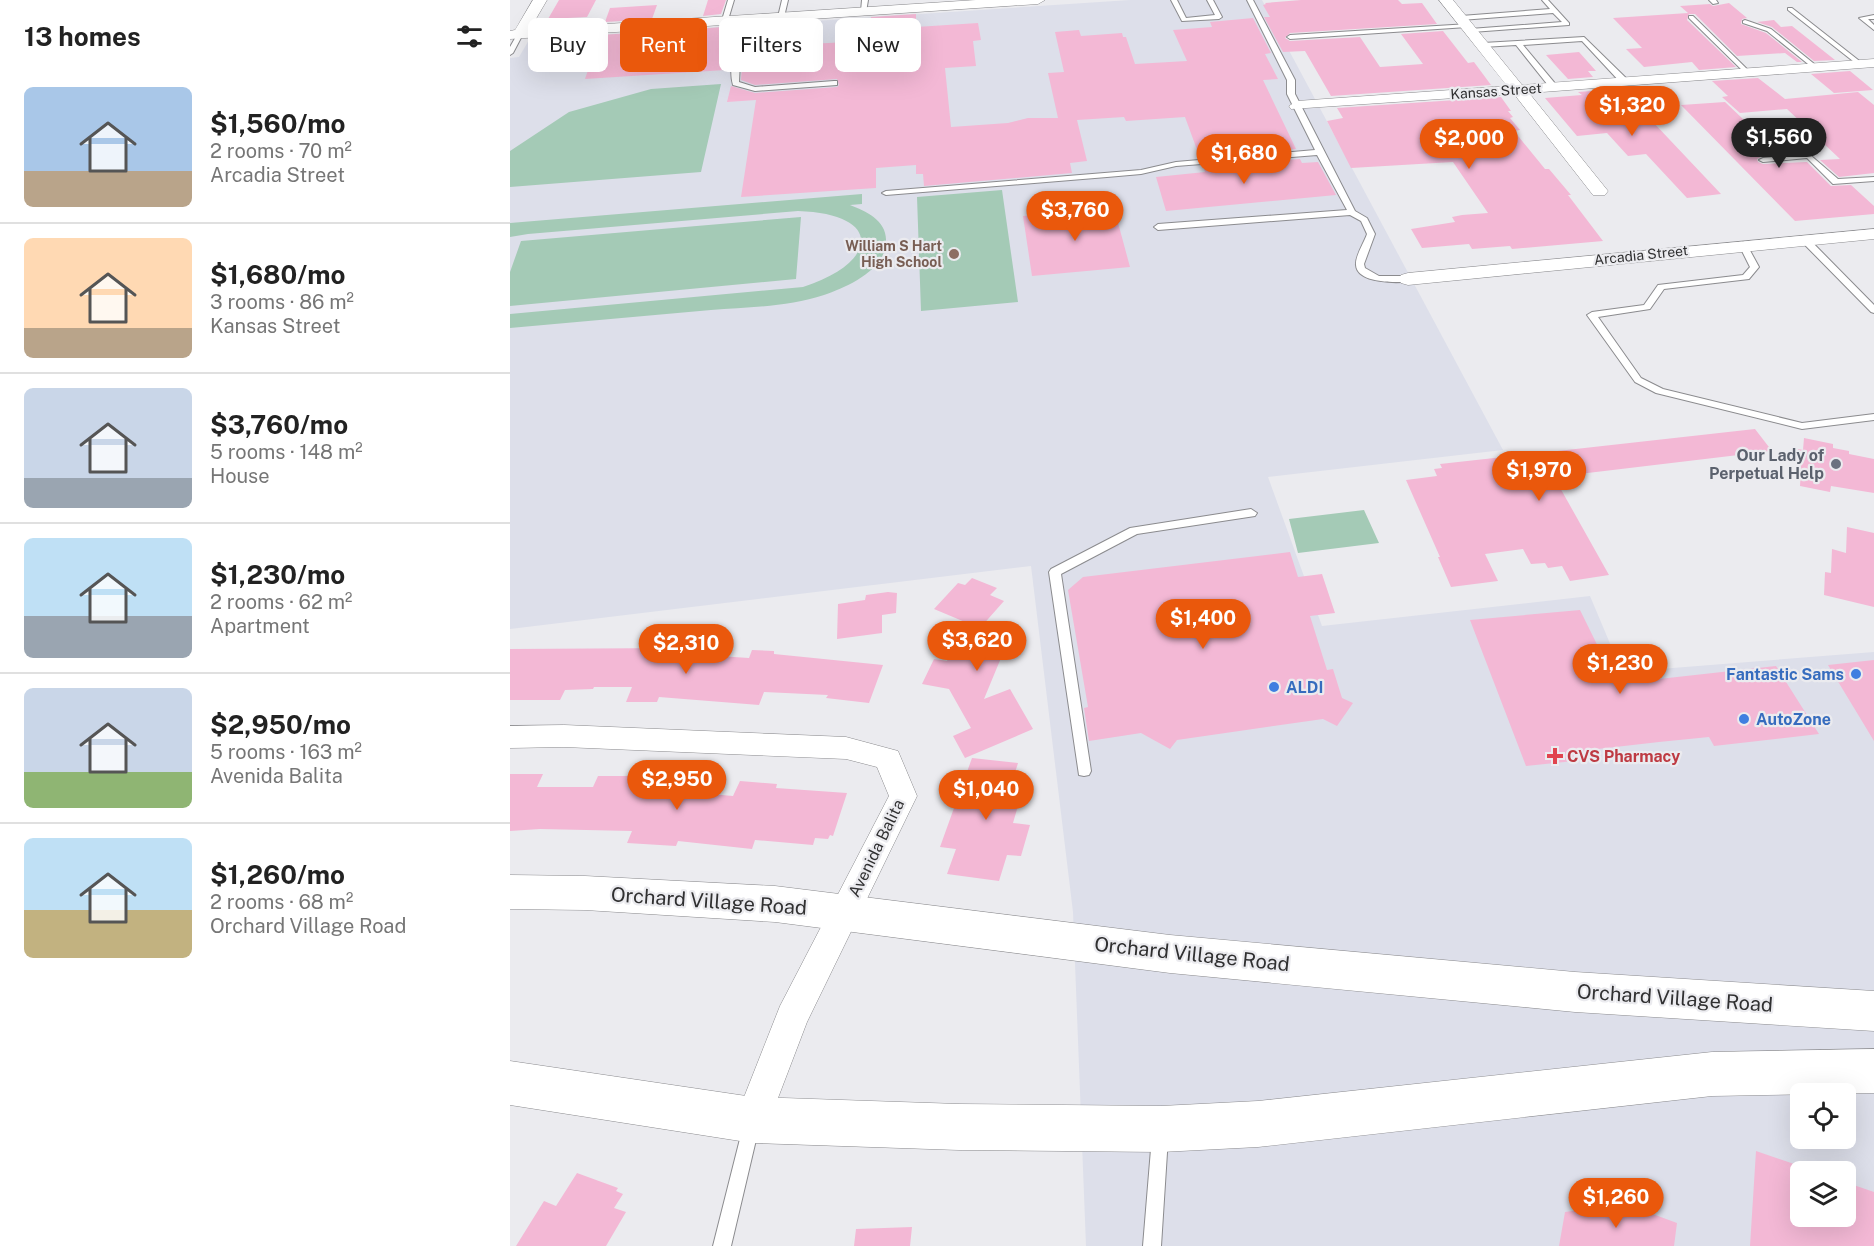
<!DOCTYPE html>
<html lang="en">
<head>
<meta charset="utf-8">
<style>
	body { margin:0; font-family:"Public Sans",sans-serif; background:#f2f2f2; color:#222; height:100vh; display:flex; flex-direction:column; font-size:22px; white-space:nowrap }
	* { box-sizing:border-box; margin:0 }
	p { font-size:20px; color:#767676 }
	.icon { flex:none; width:33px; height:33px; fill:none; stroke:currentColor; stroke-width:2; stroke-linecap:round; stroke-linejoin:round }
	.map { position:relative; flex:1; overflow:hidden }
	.sheet { display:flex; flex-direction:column; background:#fff; width:510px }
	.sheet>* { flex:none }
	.hud { position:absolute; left:18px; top:18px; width:570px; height:54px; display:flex; gap:12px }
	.buttons { position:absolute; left:1280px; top:1083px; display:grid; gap:12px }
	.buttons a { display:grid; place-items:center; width:66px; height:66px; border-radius:9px; background:#fff; box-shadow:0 6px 24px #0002; font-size:30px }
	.price { position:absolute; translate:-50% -51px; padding:0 14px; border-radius:21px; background:#ea580c; color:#fff; font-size:20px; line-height:39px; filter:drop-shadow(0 2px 3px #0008) }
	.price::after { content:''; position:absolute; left:50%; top:36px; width:18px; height:14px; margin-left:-9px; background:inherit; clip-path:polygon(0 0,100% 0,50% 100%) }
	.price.on { background:#222; color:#fff }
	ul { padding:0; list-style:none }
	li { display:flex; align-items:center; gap:18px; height:150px; padding:0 24px }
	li+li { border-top:2px solid #e0e0e0 }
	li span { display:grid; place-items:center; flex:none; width:168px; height:120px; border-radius:9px; color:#555 }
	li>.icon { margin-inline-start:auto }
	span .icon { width:72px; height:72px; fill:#fffc; stroke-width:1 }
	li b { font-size:26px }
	h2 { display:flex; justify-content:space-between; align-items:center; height:72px; padding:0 24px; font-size:26px }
	.tag { padding:0 21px; border-radius:9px; background:#fff; box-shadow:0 6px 24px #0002; font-size:21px; line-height:54px }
	.tag.on { background:#ea580c; color:#fff }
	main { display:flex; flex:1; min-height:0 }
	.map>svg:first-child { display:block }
</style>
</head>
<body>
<main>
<section class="sheet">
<h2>13 homes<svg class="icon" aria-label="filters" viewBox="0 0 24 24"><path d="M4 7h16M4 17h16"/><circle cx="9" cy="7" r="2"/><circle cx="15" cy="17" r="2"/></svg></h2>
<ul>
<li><span style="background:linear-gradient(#a9c7e8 70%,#b9a48a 0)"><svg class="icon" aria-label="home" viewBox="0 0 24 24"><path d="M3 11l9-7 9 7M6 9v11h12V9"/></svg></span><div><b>$1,560/mo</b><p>2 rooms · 70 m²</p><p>Arcadia Street</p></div></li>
<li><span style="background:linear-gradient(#ffd9b3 75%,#b9a48a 0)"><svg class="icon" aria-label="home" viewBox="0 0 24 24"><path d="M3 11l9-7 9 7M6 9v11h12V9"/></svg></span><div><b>$1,680/mo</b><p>3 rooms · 86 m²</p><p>Kansas Street</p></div></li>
<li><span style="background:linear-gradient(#c9d6e8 75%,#9aa5b1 0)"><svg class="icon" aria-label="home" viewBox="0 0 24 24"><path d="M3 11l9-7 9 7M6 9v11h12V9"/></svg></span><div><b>$3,760/mo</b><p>5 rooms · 148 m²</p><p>House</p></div></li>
<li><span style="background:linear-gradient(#bfe0f5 65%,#9aa5b1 0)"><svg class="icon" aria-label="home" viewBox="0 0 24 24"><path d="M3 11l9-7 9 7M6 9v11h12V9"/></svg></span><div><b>$1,230/mo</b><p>2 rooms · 62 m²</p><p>Apartment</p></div></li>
<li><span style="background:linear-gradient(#c9d6e8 70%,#8fb573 0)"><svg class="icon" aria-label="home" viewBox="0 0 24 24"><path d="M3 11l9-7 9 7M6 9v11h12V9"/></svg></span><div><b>$2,950/mo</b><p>5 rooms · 163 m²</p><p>Avenida Balita</p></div></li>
<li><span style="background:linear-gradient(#bfe0f5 60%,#c2b280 0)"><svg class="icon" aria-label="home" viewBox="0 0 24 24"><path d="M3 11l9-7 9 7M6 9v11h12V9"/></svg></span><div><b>$1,260/mo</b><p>2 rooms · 68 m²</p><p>Orchard Village Road</p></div></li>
</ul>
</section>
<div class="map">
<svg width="1364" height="1246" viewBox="0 0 1364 1246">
	<rect width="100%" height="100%" fill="#ebebef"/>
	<path fill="#dddfea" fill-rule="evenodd" d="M620,0H752L993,450L758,477L812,626L1080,596L1112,672L1364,652V1246H576L563,912L521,566L0,629V58L9,57L19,40ZM1290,1094H1335V1138H1290ZM1290,1172H1335V1216H1290Z"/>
	<path fill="#a4cab6" d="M211,84L191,172L0,187V151L59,112L141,89Z
		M492,190L508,302L411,311L407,197Z
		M352,194V204L340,205C356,211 377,221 376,241C376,270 337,287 314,295C278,307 238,307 201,310C134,316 67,322 0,328V314L293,287C368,263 375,214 288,211L18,234L0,237V223Z
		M291,217L286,279L0,306V272L11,241Z
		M854,510L869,543L788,553L779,519Z"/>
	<path fill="#f3b8d5" d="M49,0H86L77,17L38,19Z
		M198,0H216L211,14L193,16Z
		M791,0H888L892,4L912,3L927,24L780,33L775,38L780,41L850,37L870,67L913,64L891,34L933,31L958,63L964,62L981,85L821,96L795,51L773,52L754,17H760L753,5L756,4L755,3Z
		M1219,3L1237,18L1232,19L1231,24L1256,33L1292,62H1287L1275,53L1227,56L1185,14H1179L1177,20L1226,67L1189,70L1182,62L1134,67L1116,49L1132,48L1103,18L1178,13L1170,6L1200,4L1203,6Z
		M147,5L142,19L95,22L100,8Z
		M406,14V27L468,23L471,40L463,41L466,66L435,68L441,127L498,123L518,118H548L538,73L554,72L545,32L569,30L571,36L612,33L613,37H616L625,64L677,61L663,30L702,27L700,22L743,18L761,53L755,54L768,79L753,80L786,149L690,158L675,117L616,121L614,117L567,120L577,161L560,163L562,173L414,186L413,174H406V165L366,168V188L231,197L246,100L217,102L221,86L245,93L327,87L329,85L327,79L245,85L231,80L232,66L273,63L275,45L361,41V17Z
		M1264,20L1271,27L1282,26L1325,60L1304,61L1262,27L1247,22Z
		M224,26L215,70L75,79L90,35L136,32L130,48L183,45L188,29Z
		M1069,52L1086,71H1078L1083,77L1058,79L1036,55Z
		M1340,71L1363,90L1324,93L1301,74Z
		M1248,78L1275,99L1348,92L1364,105V173L1329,177L1310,160L1330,159L1277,109L1230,113L1212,97L1218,96L1202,81Z
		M1094,90L1114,112L1155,108L1142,121L1211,194L1177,198L1136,154L1118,156L1097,133L1067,136L1035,98L1072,95L1068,92Z
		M991,97L1001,111H998L1003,117L1000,118L1010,130L1004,131L1035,169H1039L1061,195H1058L1093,241L1002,249L1000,246L962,249L959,244L912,248L901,229L945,222L942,217L952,215L978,213L943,162L841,168L817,121L833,118L827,108Z
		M1215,102L1270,154L1252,156L1247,159L1248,162L1253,164L1297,162L1321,186L1341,185L1364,206V214L1285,221L1171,105Z
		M790,159L792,163L808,162L826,195L656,211L646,177L695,172L693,166Z
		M604,208L620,267L522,276L513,216Z
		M1245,429L1262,451L1044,477L1099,575L1060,581L1052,566L1038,568L1035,563L1021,564L1013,549L975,554L988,581L941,587L928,557H930L896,480L927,476L924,469L932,468L930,464Z
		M1294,438L1323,444V448L1339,451V454L1364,459V493L1321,486L1320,492L1290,486L1291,470L1287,469L1288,449L1293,450Z
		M1337,527L1364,533V607L1314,595L1315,572L1321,573L1322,549L1336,553Z
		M780,552L788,577L812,574L825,613L800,616L817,670L823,669L832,698L843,703L827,726L813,719L667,740L660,749L631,733L579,741L574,708L578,707L558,590L573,577Z
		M462,578L487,588L480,595L494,601L463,636L498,641L474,699L500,689L523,729L455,758L443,736L461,728L439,689L412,684L424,659L437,661L455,622L424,609L448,583L455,585Z
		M378,592L387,593L386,613L372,615V633L327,639L328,604L355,600L356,595Z
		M1070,610L1105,681L1121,680L1122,682L1266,666L1309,734L1204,746L1199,737L1149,742L1079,750L1083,759L1016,766L960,620Z
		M165,648L163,653L239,658L242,650L264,651V654L373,665L359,703L316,698L318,695L254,692L249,705L149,697L147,702H116L122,687H84L83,689L55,690L50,700H0V649Z
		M1364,660V741L1318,665Z
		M462,758L508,763L504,776L516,778L503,823L520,825L511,856L497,855L489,881L437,874L446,849L430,847Z
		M0,774H33L27,787H83L88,776H117L172,780L167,791L223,796L230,781L267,784L266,788L337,793L323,836L320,835L318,839L305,838L303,845L245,840L242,849L168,841L166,846L117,843L122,831L30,829L0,831Z
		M1246,1151L1290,1166V1216H1335V1182L1364,1192V1246H1240Z
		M67,1173L108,1188L106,1191L113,1194L104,1208L116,1212L96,1246H6L34,1201L46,1206Z
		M1101,1206L1120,1214L1121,1206L1167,1223L1164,1246H1049L1055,1212Z
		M402,1227L400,1246H344L346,1229Z"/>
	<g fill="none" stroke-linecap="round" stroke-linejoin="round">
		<g stroke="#8b8b8e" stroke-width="2">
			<path id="service" d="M218,0H224L218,20L215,22L212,20Z
				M272,0H278L274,17L271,19L268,17Z
				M352,0H358L356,12L351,11Z
				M661,0H667L676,18L705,15L697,0H703L712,17L709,19L672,21Z
				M737,0H743L785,80V94L845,211L857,218L865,234L854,264L855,268L869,276H898L901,277V281C889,283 847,284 846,265C845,256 854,243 857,234L851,221L840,215L648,230L644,227L648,224L837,210L807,155L666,166L631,174L597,177L376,195L372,193L376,191L631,170L666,162L805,150L777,94V80Z
				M1032,0H1038L1059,23V25L962,32L960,31V29L1052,22L1043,13L951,20L948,18L951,16L1040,9Z
				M1199,0H1206L1208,3L1203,4Z
				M1278,8H1282L1352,63V65H1348L1278,10Z
				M1364,15V19H1358L1364,25V30L1349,18Z
				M1179,16H1183L1240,72V74H1236L1179,18Z
				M236,17L239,19L230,61L229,82L245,87L324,81H327V85L245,91L223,85C217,65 228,39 233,19Z
				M1235,20L1261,29L1308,67L1303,68L1257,31L1233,23V21Z
				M959,24V26L957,27L780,39L777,37L780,35Z
				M8,33L13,34L3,53L0,55V47Z
				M1074,37L1117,79V83H1111L1072,41L1013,45L1048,87L1044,89H1041L1006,45L973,47L970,45L973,43Z
				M1299,154L1328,179L1364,177V181L1323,184L1297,158L1253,162L1249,160L1253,158Z
				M1295,237L1298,238L1364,305V313L1361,312L1292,242L1291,240Z
				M1233,242L1237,245L1249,267L1239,279L1154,289L1140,309L1088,317L1131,378L1153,389L1292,423L1364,414V420L1292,429L1146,393L1125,382L1077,315L1082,312L1134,305L1148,285L1233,275L1240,267L1229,245Z
				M741,509L747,513L745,516L627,534L551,574L581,771L579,775L574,776L569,775L539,572L541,569L620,528Z
				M241,1119L247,1121L249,1127L221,1246H203L233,1127L235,1121Z
				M650,1129L656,1131L658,1137L651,1246H633L642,1137L644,1131Z"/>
		</g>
		<g stroke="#8b8b8e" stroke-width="1">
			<path id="minor" d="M23,0H37L20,29L466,0H535L528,4L0,39V31L5,30Z
				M929,0H943L1012,85L1364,59V67L1019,93L1098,191L1095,195H1083L1004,94L781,109L779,106L787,101L997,86Z
				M1364,229V239L898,285L891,283L889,279L891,275L898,273Z
				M54,725L336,737L388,751L407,796L297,1022L255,1132L243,1138L231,1132L225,1120L270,1006L379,796L367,767L336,759L54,747L0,748V726Z"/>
		</g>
		<g stroke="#8b8b8e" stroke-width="1">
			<path id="secondary" d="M0,875L75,876L265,886L660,935L1065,972L1364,991V1031L1065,1012L660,973L265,922L75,910L0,909Z
				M1364,1049V1093L1202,1096L748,1147L651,1152L449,1150L243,1143L0,1105V1061L243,1097L449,1104L651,1106L748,1101L1202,1052Z"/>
		</g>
		<use href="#service" fill="#fff" fill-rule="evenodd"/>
		<use href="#minor" fill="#fff" fill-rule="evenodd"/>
		<use href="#secondary" fill="#fff" fill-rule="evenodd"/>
	</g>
	<circle fill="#8d6e63" stroke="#ebebef" stroke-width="2" cx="444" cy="254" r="6"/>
	<circle fill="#6b7280" stroke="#ebebef" stroke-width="2" cx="1326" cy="464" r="6"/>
	<g fill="#3f7fe0" stroke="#ebebef" stroke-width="2">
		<circle cx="1346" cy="674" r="6"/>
		<circle cx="764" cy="687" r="6"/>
		<circle cx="1234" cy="719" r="6"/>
	</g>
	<path fill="#e0444e" stroke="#ebebef" stroke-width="2" d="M1042 747h6v6h6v6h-6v6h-6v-6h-6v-6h6z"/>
	<g text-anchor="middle" stroke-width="4.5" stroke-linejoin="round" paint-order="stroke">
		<g font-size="14" fill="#303031" stroke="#ebebef">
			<text transform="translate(986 91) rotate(-4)" y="5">Kansas Street</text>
			<text transform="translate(1131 255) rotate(-6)" y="5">Arcadia Street</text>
		</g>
		<g font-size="14" font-weight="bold" fill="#785e54" stroke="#ebebef" text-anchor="end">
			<text x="432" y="251">William S Hart<tspan x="432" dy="16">High School</tspan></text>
		</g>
		<g font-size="16" font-weight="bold" fill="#5b616d" stroke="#ebebef" text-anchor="end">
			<text x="1314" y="461">Our Lady of<tspan x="1314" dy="18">Perpetual Help</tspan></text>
		</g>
		<g font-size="16" font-weight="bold" fill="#366cbe" stroke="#ebebef" text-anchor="start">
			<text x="1334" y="680" text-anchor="end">Fantastic Sams</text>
			<text x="776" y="693">ALDI</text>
			<text x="1246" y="725">AutoZone</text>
		</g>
		<g font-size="16" font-weight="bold" fill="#be3a42" stroke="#ebebef" text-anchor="start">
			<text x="1057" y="762">CVS Pharmacy</text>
		</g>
		<g font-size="16" fill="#303031" stroke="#ebebef">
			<text transform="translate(366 848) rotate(-64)" y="6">Avenida Balita</text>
		</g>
		<g font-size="20" fill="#303031" stroke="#ebebef">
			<text transform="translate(199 901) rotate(4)" y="7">Orchard Village Road</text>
			<text transform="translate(682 954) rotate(6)" y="7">Orchard Village Road</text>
			<text transform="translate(1165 998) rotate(4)" y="7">Orchard Village Road</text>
		</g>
	</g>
</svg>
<div class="buttons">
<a><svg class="icon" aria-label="locate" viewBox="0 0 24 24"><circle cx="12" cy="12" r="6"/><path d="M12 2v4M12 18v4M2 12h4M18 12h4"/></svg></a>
<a><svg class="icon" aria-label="layers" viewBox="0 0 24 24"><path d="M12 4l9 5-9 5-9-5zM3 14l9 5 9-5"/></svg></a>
</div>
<b class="price" style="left:1122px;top:137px">$1,320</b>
<b class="price on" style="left:1269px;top:169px">$1,560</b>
<b class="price" style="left:959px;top:170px">$2,000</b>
<b class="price" style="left:734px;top:185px">$1,680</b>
<b class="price" style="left:565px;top:242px">$3,760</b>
<b class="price" style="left:1029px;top:502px">$1,970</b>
<b class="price" style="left:693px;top:650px">$1,400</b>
<b class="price" style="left:467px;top:672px">$3,620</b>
<b class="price" style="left:176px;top:675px">$2,310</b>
<b class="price" style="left:1110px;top:695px">$1,230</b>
<b class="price" style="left:167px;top:811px">$2,950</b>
<b class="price" style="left:476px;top:821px">$1,040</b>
<b class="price" style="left:1106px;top:1229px">$1,260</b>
<div class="hud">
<a class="tag">Buy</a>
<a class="tag on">Rent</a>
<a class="tag">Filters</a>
<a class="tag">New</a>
</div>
</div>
</main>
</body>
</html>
